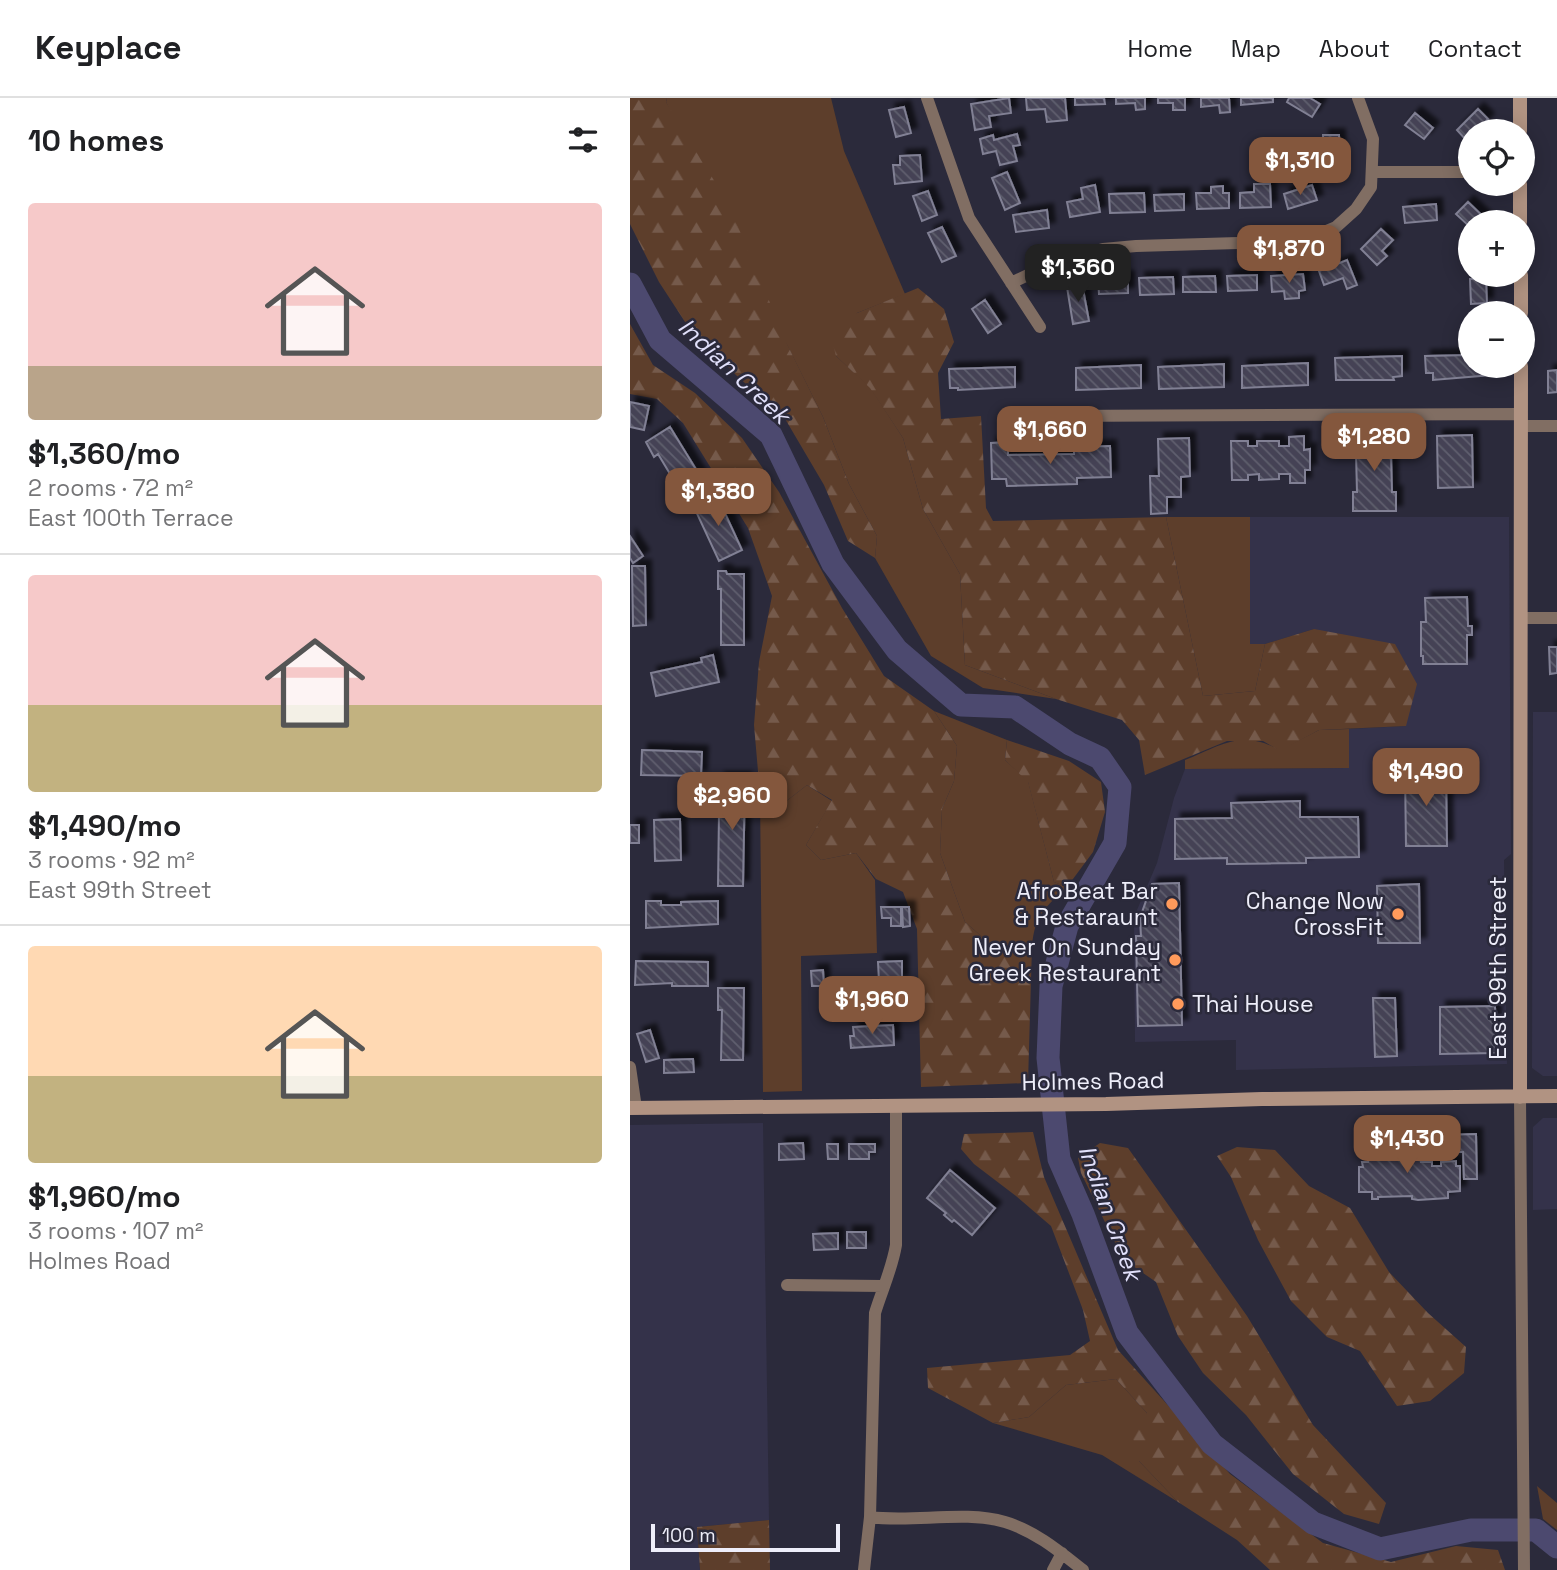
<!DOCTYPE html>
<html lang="en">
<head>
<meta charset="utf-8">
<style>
	body { margin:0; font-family:"Space Grotesk",sans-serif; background:#f2f2f2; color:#202124; height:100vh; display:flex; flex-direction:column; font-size:26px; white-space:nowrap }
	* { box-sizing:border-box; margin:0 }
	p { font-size:23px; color:#757577 }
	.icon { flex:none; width:38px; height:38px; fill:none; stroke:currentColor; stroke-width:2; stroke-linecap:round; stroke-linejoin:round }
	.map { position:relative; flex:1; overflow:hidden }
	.sheet { display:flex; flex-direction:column; background:#fff; width:630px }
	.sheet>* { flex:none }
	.buttons { position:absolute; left:828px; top:21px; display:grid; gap:14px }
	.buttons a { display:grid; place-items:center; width:77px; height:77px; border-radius:50%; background:#fff; box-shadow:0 4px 18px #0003; font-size:35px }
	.scale { position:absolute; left:21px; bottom:18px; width:189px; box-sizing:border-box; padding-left:7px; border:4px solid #eeeefa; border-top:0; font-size:19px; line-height:24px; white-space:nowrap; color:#eeeefa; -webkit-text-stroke:5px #2b2a3b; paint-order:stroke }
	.price { position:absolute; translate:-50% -60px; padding:0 16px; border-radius:14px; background:#84573d; color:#fff; font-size:23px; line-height:46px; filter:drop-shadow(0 2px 4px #0008) }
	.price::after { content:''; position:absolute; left:50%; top:42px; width:21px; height:16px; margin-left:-10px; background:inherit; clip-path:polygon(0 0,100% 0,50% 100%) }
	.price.active { background:#222; color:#fff }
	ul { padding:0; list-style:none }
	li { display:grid; align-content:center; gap:14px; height:371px; padding:0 28px }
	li+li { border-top:2px solid #e0e0e0 }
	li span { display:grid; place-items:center; height:217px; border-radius:7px; color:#555 }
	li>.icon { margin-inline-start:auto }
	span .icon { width:126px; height:126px; fill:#fffc; stroke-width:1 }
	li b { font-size:30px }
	h2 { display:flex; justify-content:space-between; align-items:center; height:84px; padding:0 28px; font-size:30px }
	header { display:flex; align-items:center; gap:42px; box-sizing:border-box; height:98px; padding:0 35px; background:#fff; border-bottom:2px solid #e0e0e0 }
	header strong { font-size:33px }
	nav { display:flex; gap:38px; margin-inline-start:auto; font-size:24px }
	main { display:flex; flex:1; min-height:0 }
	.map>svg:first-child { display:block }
</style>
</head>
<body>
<header>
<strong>Keyplace</strong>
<nav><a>Home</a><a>Map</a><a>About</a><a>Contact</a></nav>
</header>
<main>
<section class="sheet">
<h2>10 homes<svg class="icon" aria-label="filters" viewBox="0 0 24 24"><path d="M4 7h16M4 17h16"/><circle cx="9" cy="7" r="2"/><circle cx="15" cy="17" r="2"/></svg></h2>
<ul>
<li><span style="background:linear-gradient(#f6c9c9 75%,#b9a48a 0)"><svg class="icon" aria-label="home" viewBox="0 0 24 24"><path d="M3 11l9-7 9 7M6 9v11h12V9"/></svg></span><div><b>$1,360/mo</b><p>2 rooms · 72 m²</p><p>East 100th Terrace</p></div></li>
<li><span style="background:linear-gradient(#f6c9c9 60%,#c2b280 0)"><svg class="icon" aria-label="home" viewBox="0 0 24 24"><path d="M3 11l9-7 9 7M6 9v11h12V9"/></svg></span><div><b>$1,490/mo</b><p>3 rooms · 92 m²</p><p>East 99th Street</p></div></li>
<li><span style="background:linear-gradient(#ffd9b3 60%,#c2b280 0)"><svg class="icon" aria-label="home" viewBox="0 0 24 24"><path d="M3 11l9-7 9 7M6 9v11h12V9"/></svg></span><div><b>$1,960/mo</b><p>3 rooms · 107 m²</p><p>Holmes Road</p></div></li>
</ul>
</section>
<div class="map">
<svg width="927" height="1472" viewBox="0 0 927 1472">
	<defs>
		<pattern id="forest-firs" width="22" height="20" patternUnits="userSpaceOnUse" patternTransform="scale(1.75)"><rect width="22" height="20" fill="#5d3e2b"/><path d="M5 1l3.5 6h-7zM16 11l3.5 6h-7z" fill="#755a4b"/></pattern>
		<pattern id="building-back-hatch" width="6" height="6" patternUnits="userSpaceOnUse" patternTransform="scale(1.75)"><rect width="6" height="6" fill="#444355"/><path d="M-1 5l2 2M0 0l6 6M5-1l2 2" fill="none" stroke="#5f5e6e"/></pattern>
		<filter id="shadow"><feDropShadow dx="6" dy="-6" stdDeviation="2" flood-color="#0009"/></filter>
	</defs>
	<rect width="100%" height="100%" fill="#2b2a3b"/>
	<path fill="#34324a" d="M620,419H879L881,756L874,762L877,966L606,972V942L505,944L504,819L527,765L544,700L555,671L719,670V631L776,628L684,531L635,546L620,547Z
		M903,614H927V978H913L902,970Z
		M913,1020H927V1111L903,1112V1029Z
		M133,1025L139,1422L67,1429L70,1472H0V1027Z"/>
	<path fill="#5d3e2b" d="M37,0H201L214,53L275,196L227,215L206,258L240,289L273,340L293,411L330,476L335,567L426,601L353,590L301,558L245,460L247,438L219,386L193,319L36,4Z
		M536,419H620V546H635L625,593L573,598Z
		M304,613L377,642L375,662L398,683L424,784L437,789C415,810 405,816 402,848L358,844L335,824L310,755L312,711L324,683L327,648Z
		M719,631V670L555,671V662C592,647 611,631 650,652L689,632Z
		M177,687L202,703L176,747L191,762L226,755L245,782L247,855L171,858L172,993L133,994L130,697L150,708Z
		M486,1281L517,1315L509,1363L548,1404L472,1357L363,1325L399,1319L436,1287Z
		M907,1388L927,1405V1432L913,1421Z"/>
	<path fill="url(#forest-firs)" d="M0,0H37L36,4L99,107L158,248L193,319L219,386L247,438L245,460L218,443L194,387L154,319L108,279L59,230L29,184L0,126Z
		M288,190L314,211L324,244L308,275L311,321L351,318L356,410L363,423L536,419L573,598L625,593L635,546L684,531L765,546L787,586L776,628L689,632L650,653L633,643H597L515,677L509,642L492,622L426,601L335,567L330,476L293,411L273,340L240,290L206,258L199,230L227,215Z
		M0,226L23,267L65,295L112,340L149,394L212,510L254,578L304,613L327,648L324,683L312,711L310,755L335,824L358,844L402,848L398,985L291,989L287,831L273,794L246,781L226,755L191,762L176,747L202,702L177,687L150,708L130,696L124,627L129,564L142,498L118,430L53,325L27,301L0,296Z
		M377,642L439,663L471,684L475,714L463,754L437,789L424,784L398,684L375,662Z
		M403,1034L414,1079L488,1252L600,1376L693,1445L761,1464L826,1448L868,1452L875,1472H640L607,1442L548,1404L509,1363L502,1337L517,1315L486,1281L436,1287L399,1319L363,1325L298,1290L297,1270L440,1257L460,1243L453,1212L421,1128L386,1098L344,1066L331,1051L334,1036Z
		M470,1045L498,1050L617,1218L683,1327L756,1405L749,1426L714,1416L663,1376L616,1317L573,1275L548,1238L526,1184L493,1161L451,1075L448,1060Z
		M607,1049L645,1052L679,1088L720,1110L759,1174L798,1215L836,1249L834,1275L800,1303L767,1308L730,1253L697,1239L661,1203L628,1142L601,1079L587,1058Z
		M139,1422L140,1472H70L67,1429Z"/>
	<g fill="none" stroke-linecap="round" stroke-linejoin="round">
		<path stroke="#4c496f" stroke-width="23" d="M0,186L30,242L141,337L203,466L267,552L331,607L385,609L440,646L470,660L490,689L485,745L437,828L421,888L418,960L429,1061L453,1116L497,1235L582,1346L683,1425L750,1451L841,1432H906L927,1449"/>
	</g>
	<path fill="url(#building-back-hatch)" stroke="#818094" stroke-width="2" filter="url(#shadow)" d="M379,0L381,15L359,18L361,29L345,32L341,6Z
		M396,0H435L437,22L417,24L415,11L397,12Z
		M445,0H474L475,6L445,7Z
		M486,0H515V11L506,12L505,5L486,6Z
		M528,0H555V12H543V5H528Z
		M571,0H599L600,14L590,15L589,7L571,9Z
		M611,0H643V4L611,7Z
		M659,0H680L690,6L682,19L657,4Z
		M274,9L281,35L266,39L259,12Z
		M848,11L858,21L847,33H840V40L837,43L827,32Z
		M785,15L803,30L794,41L775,27Z
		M387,36L390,47L383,48L387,63L370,67L366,53L353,56L350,41L363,37L364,42Z
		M693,37H709L710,69L694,70Z
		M290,57L292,83L265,86L263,67H270V58Z
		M377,74L390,105L375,112L362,80Z
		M624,86H640L641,109L610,110V95L624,94Z
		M465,87L470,114L440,119L437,104L453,101L451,90Z
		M682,87L687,102L658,111L654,96Z
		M593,88V95H599V110L567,111L566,95H581V89Z
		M298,93L307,117L292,123L283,98Z
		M514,95L515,114L480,115L479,96Z
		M554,96V112L525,113L524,97Z
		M838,104L859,124H840V129L826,116Z
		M806,106L807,122L775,125L773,109Z
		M417,112L419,130L386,134L383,117Z
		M312,129L326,158L312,164L298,135Z
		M751,131L763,142L752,153L757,158L747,167L731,151Z
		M717,162L727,187L717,191L713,180L694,187L689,173Z
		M673,176L675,192L669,193V200L655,201L654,193L642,194L641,178Z
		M627,177V192L598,193L597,178Z
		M585,178L586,194H553V179Z
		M498,179V195L469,196L468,181Z
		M543,179L544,196L510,197L509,180Z
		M840,181H856L857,205L841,206Z
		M452,186L459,223L443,226L437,189Z
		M355,202L371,226L358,235L342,211Z
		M840,257V268H862V277L803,282V275H796L795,258Z
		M772,258V278L763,279L764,282H706L705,260Z
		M678,265V287L612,290V268Z
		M594,266V289L529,291L528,269Z
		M511,267V290L446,292V270Z
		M385,269V289L328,292V290H320L319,271Z
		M927,272V294L918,295V273Z
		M0,304L19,308L14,332L0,329Z
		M40,329L75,386L54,399L28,356L24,359L16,344Z
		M765,337V356H761L762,394H766V413H723V394H727L726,356L723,357V338Z
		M842,337L843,389L808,390L807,338Z
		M674,338V352L680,351V372H675V385H660V376H649V381L629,382V376L618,377V382H602L601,343H618V348H627V343H649V348H659V339Z
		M559,340L560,378L551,379V399H537V415L521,416L520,378H529L528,341Z
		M378,344V357L444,356V349L480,348L481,379L447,380V386L377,388L376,381H362L361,345Z
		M87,398L112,452L89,463L64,409Z
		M0,438L13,458L3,465L0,460Z
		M2,468H15L16,527L3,528Z
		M88,473H96L97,476H114V547H91V491H88Z
		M837,499L838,528H842V537H837V566H793V558H791V524H796L795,500Z
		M919,549H927V575L920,576Z
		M83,557L89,584L26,598L21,575L72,564L71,560Z
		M12,652L72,654L71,678L11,677Z
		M775,673H816L817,748H776Z
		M89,680H115L113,788H88L89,715H92V695H89Z
		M670,703V719H728L729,759L676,760V765L597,766V760L545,761V721L602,720L601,705Z
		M50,721L51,762L25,763L24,722Z
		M0,727H9V745H0Z
		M549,785L552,927L508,928L506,838H511L510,820L522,786Z
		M789,786L790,845H748L747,788Z
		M16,803H31V807H51V804L88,803V826L16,830Z
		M251,809H271V828H261V820H252Z
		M272,809H279L280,828L273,829Z
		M6,863L78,864V888H42V885L5,887Z
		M272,863V883L249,884L248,864Z
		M193,872L194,888H182L181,873Z
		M88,890H114L113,962H91L92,912H88Z
		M743,900H765L767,958L745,959Z
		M865,908L866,955L810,956V909Z
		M263,927L264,947L221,950L220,938H224L223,929Z
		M20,932L29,960L16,964L7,936Z
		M63,961L64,974L34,975V962Z
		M846,1036L847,1081H834L833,1054H811V1037Z
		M173,1045L174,1061L149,1062V1046Z
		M197,1046H208V1061H198Z
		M219,1046H245V1054H239V1061H219Z
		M791,1048V1064H802V1068H811V1064L826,1063V1068H830V1093L818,1094V1100L788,1102L782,1101V1098L748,1099V1101H742V1094H729V1069H733L732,1064H738V1049Z
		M320,1072L365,1110L342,1137L324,1122L322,1124L314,1117L316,1115L297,1100Z
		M217,1134H236V1150H217Z
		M208,1135V1151L184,1152L183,1136Z"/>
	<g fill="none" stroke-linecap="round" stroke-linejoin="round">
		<path stroke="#816e63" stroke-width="12" d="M297,0L339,120L410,229
			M743,74H840
			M381,185L419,167L473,151L506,148L672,143L706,129L726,111L741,89L743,41L728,0
			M418,318L891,316
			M891,328H927
			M891,520H927
			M0,969L6,1010
			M890,999L894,1472
			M157,1187L253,1188
			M240,1419C283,1425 334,1412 375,1424C405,1433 429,1453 453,1472
			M234,1472L240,1419L245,1215C252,1192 262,1171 266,1147V1008
			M423,1472L432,1455"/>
		<path stroke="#b19382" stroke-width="14" d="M890,0V33
			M890,86V124
			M891,177V215
			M890,999L891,268
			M0,1010L476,1006L632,1001L927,998"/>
	</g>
	<g fill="#ff9a5b" stroke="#2b2a3b" stroke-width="2.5">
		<circle cx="542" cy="806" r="7"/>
		<circle cx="768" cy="816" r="7"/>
		<circle cx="545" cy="862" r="7"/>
		<circle cx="548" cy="906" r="7"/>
	</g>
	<g text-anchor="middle" stroke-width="5" stroke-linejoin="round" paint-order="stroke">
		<g font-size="23" fill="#eeeefa" stroke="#2b2a3b" text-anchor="end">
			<text x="528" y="801">AfroBeat Bar<tspan x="528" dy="26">&amp; Restaraunt</tspan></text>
			<text x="754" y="811">Change Now<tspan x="754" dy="26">CrossFit</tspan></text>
			<text x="531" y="857">Never On Sunday<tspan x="531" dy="26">Greek Restaurant</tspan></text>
			<text x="562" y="914" text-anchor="start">Thai House</text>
		</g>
		<g font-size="23" fill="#eeeefa" stroke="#2b2a3b">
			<text transform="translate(868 870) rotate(-90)" y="8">East 99th Street</text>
			<text transform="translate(463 983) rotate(-1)" y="8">Holmes Road</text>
		</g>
		<g font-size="24" font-style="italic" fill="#e1e0fb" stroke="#2b2a3b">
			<text transform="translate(104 273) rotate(43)" y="8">Indian Creek</text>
			<text transform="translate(480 1115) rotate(70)" y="8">Indian Creek</text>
		</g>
	</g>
</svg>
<div class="buttons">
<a><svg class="icon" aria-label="locate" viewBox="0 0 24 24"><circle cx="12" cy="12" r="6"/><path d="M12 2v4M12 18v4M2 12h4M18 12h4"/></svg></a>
<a>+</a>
<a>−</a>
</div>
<div class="scale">100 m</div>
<b class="price" style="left:670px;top:99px">$1,310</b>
<b class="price" style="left:659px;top:187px">$1,870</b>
<b class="price active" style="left:448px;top:206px">$1,360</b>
<b class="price" style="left:420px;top:368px">$1,660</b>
<b class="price" style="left:744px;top:375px">$1,280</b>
<b class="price" style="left:88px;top:430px">$1,380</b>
<b class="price" style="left:796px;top:710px">$1,490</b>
<b class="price" style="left:102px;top:734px">$2,960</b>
<b class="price" style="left:242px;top:938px">$1,960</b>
<b class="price" style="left:777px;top:1077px">$1,430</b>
</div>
</main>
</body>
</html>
